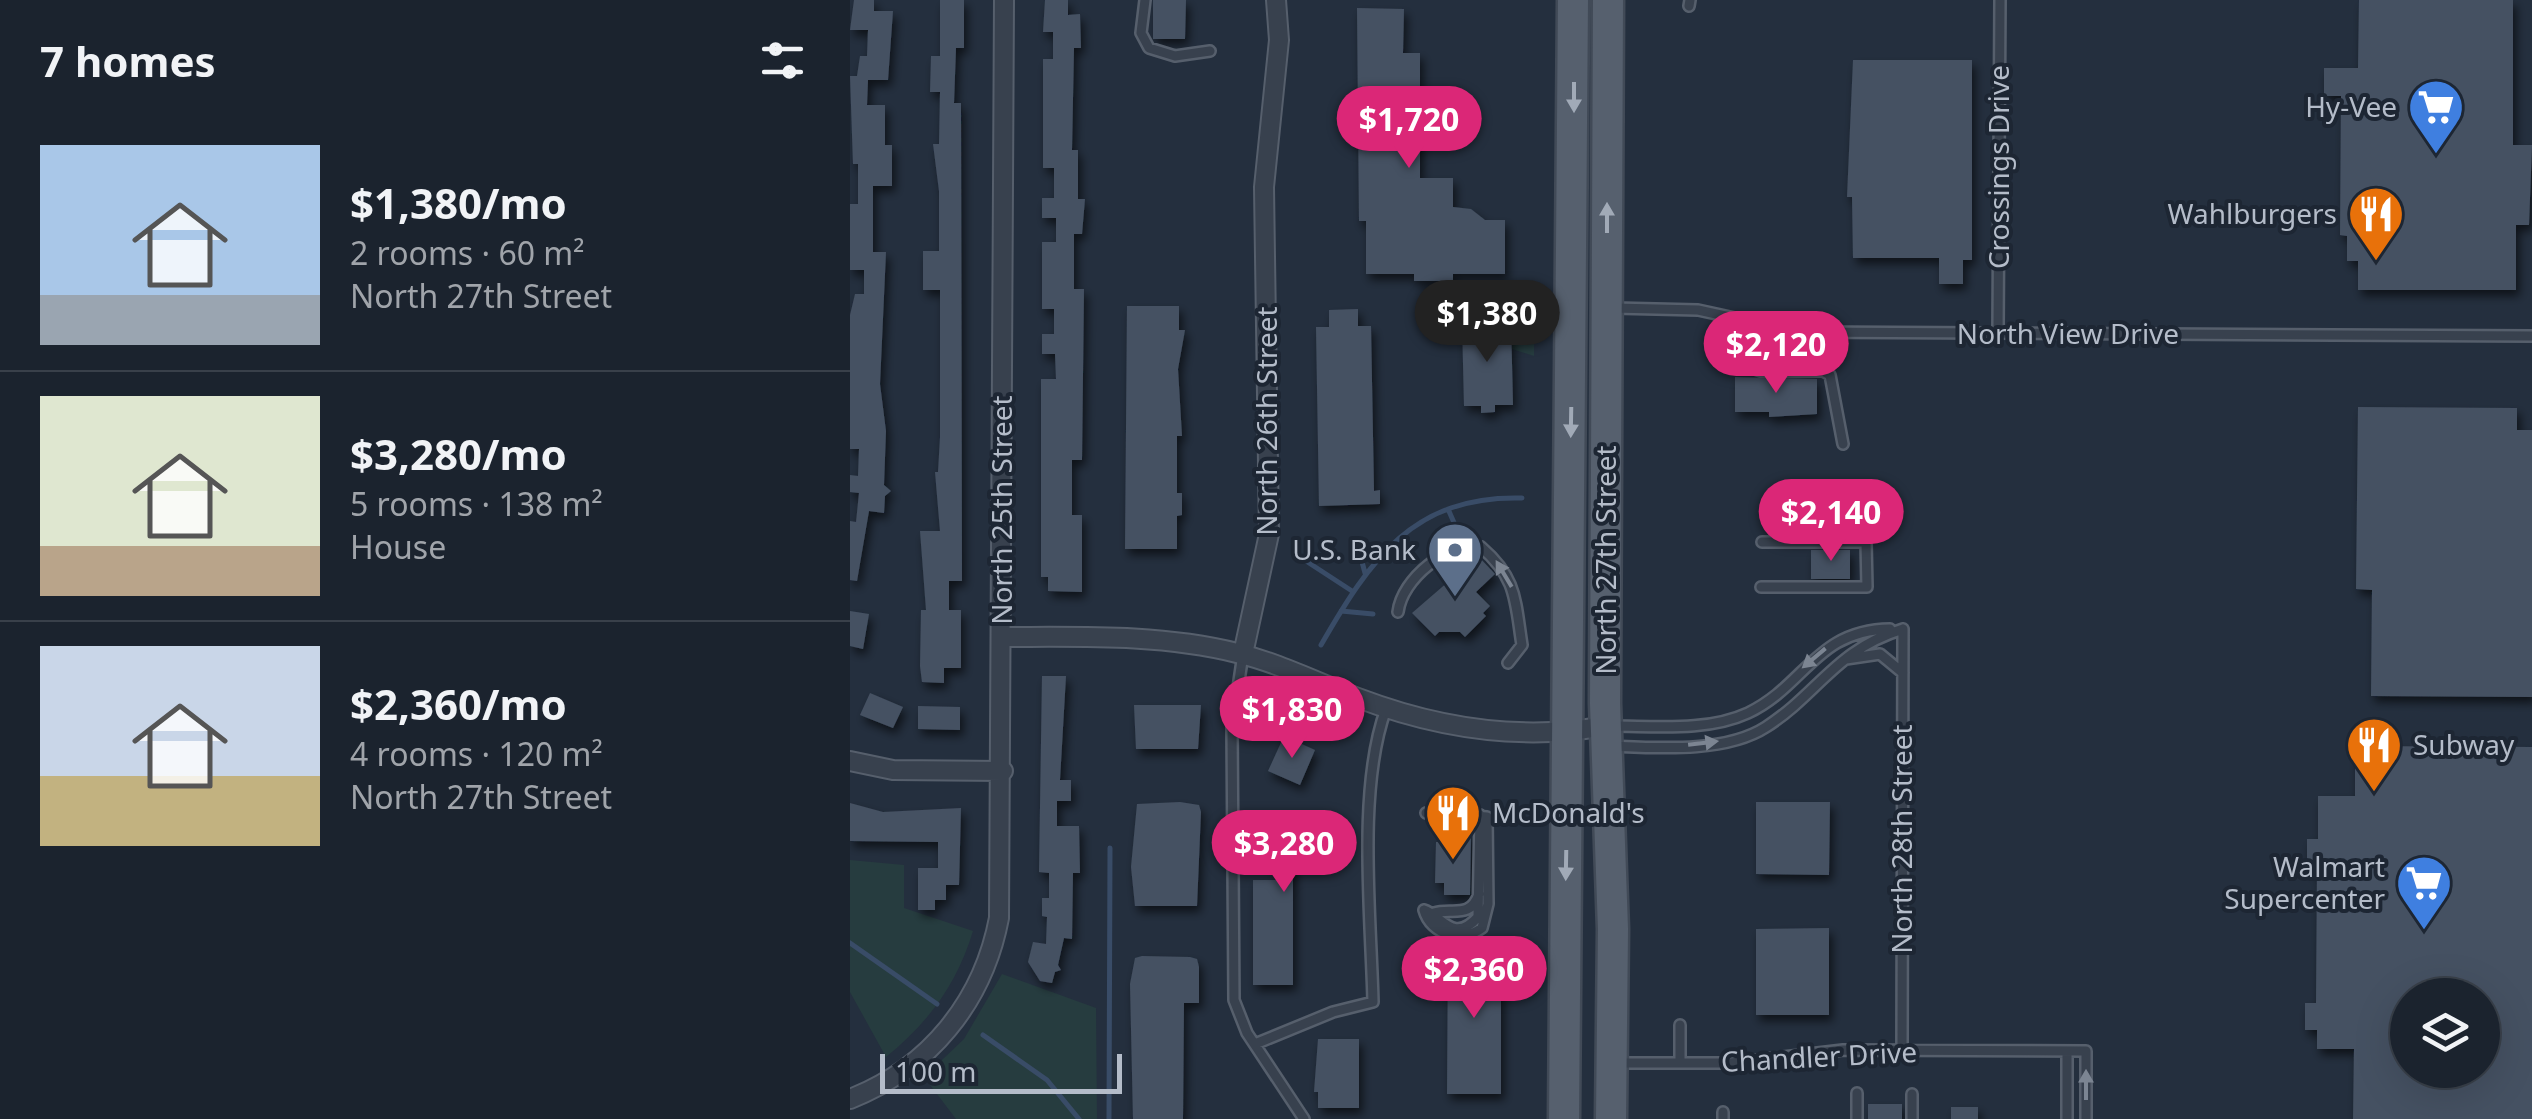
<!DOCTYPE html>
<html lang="en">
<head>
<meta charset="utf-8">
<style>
	body { margin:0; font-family:"Noto Sans",sans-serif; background:#242b36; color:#f1f3f6; height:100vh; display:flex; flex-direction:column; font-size:38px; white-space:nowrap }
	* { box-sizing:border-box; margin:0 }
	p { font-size:32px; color:#a0a4aa }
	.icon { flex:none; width:55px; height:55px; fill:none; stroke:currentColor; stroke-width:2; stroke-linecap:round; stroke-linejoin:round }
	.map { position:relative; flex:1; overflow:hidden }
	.drawer { display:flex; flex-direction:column; background:#1b232e; width:850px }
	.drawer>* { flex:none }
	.tools { position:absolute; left:1540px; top:978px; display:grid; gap:20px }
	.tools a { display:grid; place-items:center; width:110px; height:110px; border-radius:50%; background:#1b232e; box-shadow:0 10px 40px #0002,0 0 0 2px #39404a; font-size:50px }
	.scale { position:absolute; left:30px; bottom:25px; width:242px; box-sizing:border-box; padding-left:10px; border:5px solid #b4bcc9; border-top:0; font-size:28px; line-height:35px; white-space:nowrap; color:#b4bcc9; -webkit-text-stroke:8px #1d2633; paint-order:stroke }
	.price { position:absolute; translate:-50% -85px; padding:0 22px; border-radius:35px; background:#db2777; color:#fff; font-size:32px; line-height:65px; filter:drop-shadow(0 2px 5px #0008) }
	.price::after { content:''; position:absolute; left:50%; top:60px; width:30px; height:22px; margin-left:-15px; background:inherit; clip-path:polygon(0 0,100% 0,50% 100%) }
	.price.on { background:#222; color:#fff }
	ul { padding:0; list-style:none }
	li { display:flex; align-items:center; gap:30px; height:250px; padding:0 40px }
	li+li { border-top:2px solid #39404a }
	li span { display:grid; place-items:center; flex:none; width:280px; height:200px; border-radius:0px; color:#555 }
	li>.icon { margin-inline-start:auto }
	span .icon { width:120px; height:120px; fill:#fffc; stroke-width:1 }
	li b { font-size:42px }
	h2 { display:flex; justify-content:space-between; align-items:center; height:120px; padding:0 40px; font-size:42px }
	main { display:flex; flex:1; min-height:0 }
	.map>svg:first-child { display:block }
</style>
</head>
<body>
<main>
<section class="drawer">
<h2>7 homes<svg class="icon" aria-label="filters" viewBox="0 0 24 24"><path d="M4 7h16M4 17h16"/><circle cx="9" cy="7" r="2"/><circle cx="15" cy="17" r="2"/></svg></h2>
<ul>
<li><span style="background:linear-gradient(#a9c7e8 75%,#9aa5b1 0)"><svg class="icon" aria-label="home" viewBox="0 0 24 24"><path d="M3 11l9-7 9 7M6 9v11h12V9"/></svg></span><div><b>$1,380/mo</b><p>2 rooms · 60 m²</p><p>North 27th Street</p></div></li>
<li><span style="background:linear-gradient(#dfe7d0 75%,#b9a48a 0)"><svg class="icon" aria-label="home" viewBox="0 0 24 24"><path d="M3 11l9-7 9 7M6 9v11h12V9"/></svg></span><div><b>$3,280/mo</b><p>5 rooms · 138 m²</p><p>House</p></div></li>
<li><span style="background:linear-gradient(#c9d6e8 65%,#c2b280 0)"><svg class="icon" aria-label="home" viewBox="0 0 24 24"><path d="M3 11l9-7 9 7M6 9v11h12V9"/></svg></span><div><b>$2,360/mo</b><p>4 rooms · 120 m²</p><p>North 27th Street</p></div></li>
</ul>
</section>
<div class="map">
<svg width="1682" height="1119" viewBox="0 0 1682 1119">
	<defs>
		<filter id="shadow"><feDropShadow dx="3.5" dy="6" stdDeviation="5" flood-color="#0009"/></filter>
	</defs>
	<rect width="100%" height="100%" fill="#242f3e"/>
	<path fill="#263c3f" d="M661,321H684V356L662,349Z
		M0,860L54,865V908L123,931C107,984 79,1022 36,1057L0,992Z
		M152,974L246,1008L247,1119H106L74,1077L114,1039Z"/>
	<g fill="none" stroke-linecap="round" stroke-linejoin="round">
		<path stroke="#394c67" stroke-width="5" d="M598,509L609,534
			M508,547L515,573
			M456,561L502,591
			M491,611L523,614
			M471,645C520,560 563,495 672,498
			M0,943L87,1004
			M133,1035L197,1080L229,1119
			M259,1119L260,848"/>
	</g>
	<path fill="#455162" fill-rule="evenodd" filter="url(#shadow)" d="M4,0H24V11H43L38,80H18L17,105H35V145H42V186H23V252H36L30,384L36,431L34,485L41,491L35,496L34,513L19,511L7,581L0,580V521L6,522L9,493L0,492V475L8,476L9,449H0V315L5,294H14V270H0V204H8V164H3L0,76H7L10,56H17L18,30H0Z
		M90,0H114V48H106L104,103H111L112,581H99V610H111V668H94V683L72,682L70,666L71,610H76L70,531H90L85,472H88L90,437V290H73V251H89V191L83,144H89L90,92H80L81,56H90Z
		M195,0H218V15L230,14L231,48H224L222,150H228V199H235L232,234H224V289H234L232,460H222V515H232V592L198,591V577H191V379H206L205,354H192V334H204V309H192V242H206V218H192V198H204V168H193V59H203V32H193Z
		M303,0H336L335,39H303Z
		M1509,0H1663V145H1682L1679,225H1666V290H1508V261H1497V236L1490,235L1491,96H1474V68H1508Z
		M507,8L554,9L553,53H570V178H603V207L621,209L635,220H655V274H603V281H564V274H516V221H509Z
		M1003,60H1122V260H1113V284H1089V258H1003L1002,197H997Z
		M277,306H329V330H335L328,369L332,436H327V493H332V515L327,516V549H275Z
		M508,309V326H521L524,491L530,490V504L469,506L466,327H479V310Z
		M612,322H661L663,405H645V412L631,413V406H614Z
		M885,377L967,379V414L919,417V412H885Z
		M1508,407L1667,408V430H1682V697L1521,696L1522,590L1506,589Z
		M961,522H1000V534H961Z
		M961,550H1000V579H961Z
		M628,556L645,574L626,592L640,606L633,613L636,616L615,637L610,632H589L585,636L562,613Z
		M0,611L19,614L13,649L0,646Z
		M192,676H216L210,780H221V801H207V826H229L230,873H223L222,939L214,938L208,965L211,970L205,972L202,983L190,981L178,962L183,942L196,944L197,917L192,916V898H199V873L189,872Z
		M20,693L53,707L43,728L10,715Z
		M284,705H351L348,749H286Z
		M68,706L110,707V730L68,729Z
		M434,736L465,750L450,785L418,771Z
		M1505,746L1682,747V1119H1503L1504,1049H1467V1030H1455V1003H1466L1467,869H1457V839H1468V796H1505ZM1558,995H1632V1070H1558Z
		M330,802L349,805L351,812L347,906H285L281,867L287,804Z
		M906,802H980L979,875L906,874Z
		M0,803L33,812L111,808L109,885H96V900H85V910H68V868H88V842L0,841Z
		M421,814H483L479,851H472L473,863H443V985H403V880H431L432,851H426Z
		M591,831L621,835L620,895H594V883H585L586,842H590Z
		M979,928V1015H906V929Z
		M598,948H651V1094H597Z
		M292,956L340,957L347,959L349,967V1003H334L333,1119H283L280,984L285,958Z
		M468,1039H509V1108H468V1092H464Z
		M1018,1104H1052V1119H1018Z
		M1101,1107H1128V1119H1101Z"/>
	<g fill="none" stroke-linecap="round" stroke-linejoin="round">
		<g stroke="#565f6c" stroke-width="14">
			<path id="service" d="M295,0L291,33L299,48L325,56L360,51
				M839,6L840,0
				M764,308L848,310L949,332L1682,336
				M1148,333L1150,0
				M890,364L911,371H973L980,375L993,444
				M912,542H1016L1017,522
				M911,587H1017L1016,542
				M548,612C552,579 597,542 631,547C667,578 665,600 672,645L658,663
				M393,654L382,728L384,1000L397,1033L454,1119
				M996,659L1030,654L1053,673
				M761,726C805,726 857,732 898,713C955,686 966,630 1040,629
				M763,746C808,748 876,753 916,727C969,693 985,650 1053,629
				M574,910C581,935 612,943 632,928L638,904L637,817L576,813
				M574,910C591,915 603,945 628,917L630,815
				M584,913C601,907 620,920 629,894
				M830,1025V1063
				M405,1044L483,1012L523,1002C521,916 507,788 536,709
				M1052,1050L1053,629
				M769,1063H881L993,1050L1236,1051V1119
				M1007,1093V1119
				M1062,1094V1119
				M873,1112V1119
				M1217,1119V1051"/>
		</g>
		<g stroke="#565f6c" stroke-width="22">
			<path id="minor" d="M152,637C231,637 310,634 387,653C429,663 468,683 508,698C587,728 672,741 755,726
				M393,654L419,534L414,187L429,40L426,0
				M0,761L43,770L153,771
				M0,1099C79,1068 133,1002 149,918L154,0"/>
		</g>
		<g stroke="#414a57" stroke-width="35">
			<path id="primary" d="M758,0L755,703L763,929L761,1119
				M714,1119L723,0"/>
		</g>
		<use href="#service" stroke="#38414e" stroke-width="9"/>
		<use href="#minor" stroke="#38414e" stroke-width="18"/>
		<use href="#primary" stroke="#56606e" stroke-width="30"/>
	</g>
	<defs><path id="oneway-solid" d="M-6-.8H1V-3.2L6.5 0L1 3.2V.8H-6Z" transform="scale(2.5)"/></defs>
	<g fill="#a1aab7">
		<use href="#oneway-solid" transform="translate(724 97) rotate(90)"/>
		<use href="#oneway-solid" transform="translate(757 218) rotate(-90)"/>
		<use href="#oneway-solid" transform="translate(721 422) rotate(91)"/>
		<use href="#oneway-solid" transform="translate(716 865) rotate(91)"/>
	</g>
	<g fill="#7c8592">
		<use href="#oneway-solid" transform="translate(654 574) rotate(-121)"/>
		<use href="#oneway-solid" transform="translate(964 658) rotate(140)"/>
		<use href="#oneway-solid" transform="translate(853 743) rotate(-7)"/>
		<use href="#oneway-solid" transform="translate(1236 1085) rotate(-90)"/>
	</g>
	<defs>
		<g id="supermarket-pin" transform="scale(2.875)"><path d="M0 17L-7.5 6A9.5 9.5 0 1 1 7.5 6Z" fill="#3f7fe0" stroke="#1d2633"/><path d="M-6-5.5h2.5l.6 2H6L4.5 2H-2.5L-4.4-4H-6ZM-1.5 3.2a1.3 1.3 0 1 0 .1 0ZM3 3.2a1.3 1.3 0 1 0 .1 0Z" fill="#fff"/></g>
		<g id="restaurant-pin" transform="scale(2.875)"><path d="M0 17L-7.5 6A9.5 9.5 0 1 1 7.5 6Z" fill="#e8710a" stroke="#1d2633"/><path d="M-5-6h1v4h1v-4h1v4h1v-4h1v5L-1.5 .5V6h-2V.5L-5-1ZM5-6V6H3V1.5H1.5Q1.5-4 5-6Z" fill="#fff"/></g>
		<g id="bank-pin" transform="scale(2.875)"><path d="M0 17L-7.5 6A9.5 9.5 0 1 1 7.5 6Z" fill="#5c6f8a" stroke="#1d2633"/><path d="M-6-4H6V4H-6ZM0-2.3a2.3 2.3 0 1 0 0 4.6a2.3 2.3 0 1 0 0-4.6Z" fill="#fff"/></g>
	</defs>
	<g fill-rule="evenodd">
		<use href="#supermarket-pin" x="1586" y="107"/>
		<use href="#restaurant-pin" x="1526" y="214"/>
		<use href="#bank-pin" x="605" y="550"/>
		<use href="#restaurant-pin" x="1524" y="745"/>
		<use href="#restaurant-pin" x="603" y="813"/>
		<use href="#supermarket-pin" x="1574" y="883"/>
	</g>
	<g text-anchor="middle" stroke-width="8" stroke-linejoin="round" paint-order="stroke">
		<g font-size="28" fill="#b4bcc9" stroke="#1d2633" text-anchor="end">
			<text x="1547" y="117">Hy-Vee</text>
			<text x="1487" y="224">Wahlburgers</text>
			<text x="566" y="560">U.S. Bank</text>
			<text x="1563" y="755" text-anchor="start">Subway</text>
			<text x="642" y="823" text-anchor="start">McDonald's</text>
			<text x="1535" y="877">Walmart<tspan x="1535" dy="32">Supercenter</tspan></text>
		</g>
		<g font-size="28" fill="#b4bcc9" stroke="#1d2633">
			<text transform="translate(1149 167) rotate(-90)" y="10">Crossings Drive</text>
			<text x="1218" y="344">North View Drive</text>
			<text transform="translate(417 421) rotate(-90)" y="10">North 26th Street</text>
			<text transform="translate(152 510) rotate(-90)" y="10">North 25th Street</text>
			<text transform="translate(756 560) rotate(-90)" y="10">North 27th Street</text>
			<text transform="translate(1052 839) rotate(-90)" y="10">North 28th Street</text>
			<text transform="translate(969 1057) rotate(-3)" y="10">Chandler Drive</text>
		</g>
	</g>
</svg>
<div class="tools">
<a><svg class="icon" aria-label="layers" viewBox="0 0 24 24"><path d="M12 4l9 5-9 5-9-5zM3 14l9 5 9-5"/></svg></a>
</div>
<div class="scale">100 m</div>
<b class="price" style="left:559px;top:171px">$1,720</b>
<b class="price on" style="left:637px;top:365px">$1,380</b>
<b class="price" style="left:926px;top:396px">$2,120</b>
<b class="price" style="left:981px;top:564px">$2,140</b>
<b class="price" style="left:442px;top:761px">$1,830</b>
<b class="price" style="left:434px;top:895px">$3,280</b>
<b class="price" style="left:624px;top:1021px">$2,360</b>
</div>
</main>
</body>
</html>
